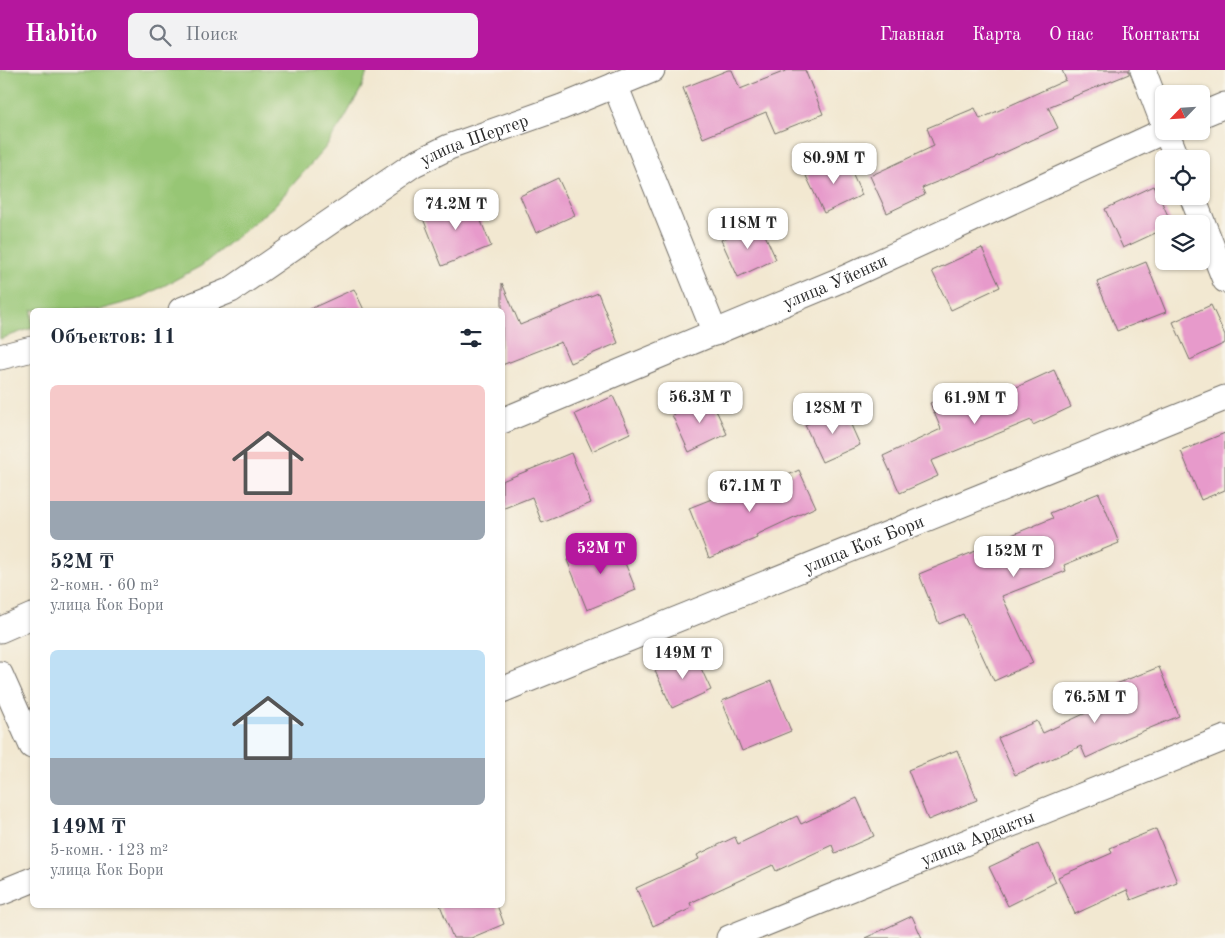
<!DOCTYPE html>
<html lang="ru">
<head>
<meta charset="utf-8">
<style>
	body { margin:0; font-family:"Old Standard TT",serif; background:#f2f2f3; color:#1f2937; height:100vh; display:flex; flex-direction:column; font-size:19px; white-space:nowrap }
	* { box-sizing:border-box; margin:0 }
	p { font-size:16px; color:#747a83 }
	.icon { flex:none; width:28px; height:28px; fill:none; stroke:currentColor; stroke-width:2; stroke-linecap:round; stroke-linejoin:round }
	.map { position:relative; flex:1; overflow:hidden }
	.sheet { position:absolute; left:30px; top:238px; width:475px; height:600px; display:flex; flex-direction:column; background:#fff; border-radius:8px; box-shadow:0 1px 4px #0004 }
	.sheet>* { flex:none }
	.needle { width:32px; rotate:245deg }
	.tools { position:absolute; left:1155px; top:15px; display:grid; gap:10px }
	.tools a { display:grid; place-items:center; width:55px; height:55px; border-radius:8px; background:#fff; box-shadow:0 1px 4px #0004; font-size:25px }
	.price { position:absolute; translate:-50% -42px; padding:0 11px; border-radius:10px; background:#fff; color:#222; font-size:16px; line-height:32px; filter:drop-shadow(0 1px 2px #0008) }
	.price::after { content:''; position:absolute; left:50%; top:30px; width:15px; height:11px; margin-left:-8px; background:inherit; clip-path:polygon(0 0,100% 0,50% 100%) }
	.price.active { background:#b5179e; color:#fff }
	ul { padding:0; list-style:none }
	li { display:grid; align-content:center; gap:10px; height:265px; padding:0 20px }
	li span { display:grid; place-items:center; height:155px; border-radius:8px; color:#555 }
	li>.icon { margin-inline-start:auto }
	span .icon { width:90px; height:90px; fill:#fffc; stroke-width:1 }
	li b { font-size:21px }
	h2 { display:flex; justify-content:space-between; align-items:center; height:60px; padding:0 20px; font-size:21px }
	header { display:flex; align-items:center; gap:30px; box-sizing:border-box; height:70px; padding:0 25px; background:#b5179e; color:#fff }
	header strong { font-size:24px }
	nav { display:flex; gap:28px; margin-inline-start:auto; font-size:18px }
	.search { width:350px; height:45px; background:#f2f2f3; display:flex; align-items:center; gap:12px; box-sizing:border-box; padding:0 18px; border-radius:8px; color:#747a83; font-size:19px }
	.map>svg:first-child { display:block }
</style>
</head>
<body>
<header>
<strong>Habito</strong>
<div class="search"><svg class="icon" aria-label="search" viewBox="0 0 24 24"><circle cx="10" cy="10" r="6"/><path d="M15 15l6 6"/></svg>Поиск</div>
<nav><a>Главная</a><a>Карта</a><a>О нас</a><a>Контакты</a></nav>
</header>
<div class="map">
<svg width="1225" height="868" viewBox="0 0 1225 868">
	<rect width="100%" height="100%" fill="#f7f3e8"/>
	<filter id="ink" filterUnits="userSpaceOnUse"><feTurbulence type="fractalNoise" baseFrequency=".02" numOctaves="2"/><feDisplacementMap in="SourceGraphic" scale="10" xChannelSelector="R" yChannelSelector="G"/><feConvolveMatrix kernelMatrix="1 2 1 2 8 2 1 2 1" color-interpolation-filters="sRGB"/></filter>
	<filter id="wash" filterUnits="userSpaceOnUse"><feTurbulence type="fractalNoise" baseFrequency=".0096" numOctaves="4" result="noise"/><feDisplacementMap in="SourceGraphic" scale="20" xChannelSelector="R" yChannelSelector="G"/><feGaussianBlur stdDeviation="1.12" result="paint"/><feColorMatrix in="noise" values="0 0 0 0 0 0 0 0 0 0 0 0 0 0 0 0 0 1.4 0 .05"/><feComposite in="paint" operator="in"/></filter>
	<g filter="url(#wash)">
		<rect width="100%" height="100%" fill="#f2e8d1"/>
		<path fill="#97c675" stroke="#617850" d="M0,0H368L361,19L343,51L325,78L274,136L201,196L139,229L98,240H32V258L0,269Z"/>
		<g id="blocks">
			<path fill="#e79acb" d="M728,0H732L740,19L788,0H805L823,44L775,63L766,42L703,68L683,18Z
				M1062,0H1129V4L1048,37L1058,58L995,87V88L922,118L925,125L887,143L870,106L934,76L927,58L975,38L980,49L1066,10Z
				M845,88L862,125L824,143L806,106Z
				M558,108L575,145L536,163L520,126Z
				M1154,116L1172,154H1164V159L1123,178L1105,139Z
				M471,126L491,176L442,196L422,146Z
				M759,152L776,189L738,207L721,170Z
				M982,178L1000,217L951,240L932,201Z
				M1146,192L1166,242L1117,261L1097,212Z
				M502,213L520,255L598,223L618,273L570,293L561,272L502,295Z
				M354,219L364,240H308Z
				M1211,235L1225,265V273L1190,290L1173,252Z
				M1054,300L1071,337L1033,355L1031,350L931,391L938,406L900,423L883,386L941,359L930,333L979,314L986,331Z
				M613,326L630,363L592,381L575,344Z
				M710,327L727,364L689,382L672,345Z
				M843,337L860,375L822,392L805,355Z
				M1225,363V420L1201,430L1181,381Z
				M571,383L591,433L542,453L532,427L502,439V411Z
				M799,400L816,437L756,465L757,468L709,488L689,438L737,419L741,427Z
				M1099,423L1119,473L1064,495L1066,501L1002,526L1033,593L994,611L963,544L939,554L919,504L998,472L997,471L1053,448L1050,443Z
				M616,471L636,520L587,540L567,490Z
				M694,583L711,620L672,638L655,601Z
				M1159,597L1179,646L1124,669L1125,670L1086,688L1081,676L1015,705L998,668L1037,651L1043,663L1116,629L1111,616Z
				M771,611L791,661L742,681L722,631Z
				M957,680L977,730L928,750L908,700Z
				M857,728L874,766L835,783L832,775L776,801L773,795L690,833L692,838L653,856L636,818L699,789L697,785L735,767L738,774L797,746L801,754Z
				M1156,759L1177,812L1131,830L1127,820L1075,844L1058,807L1112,783L1110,778Z
				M1038,774L1056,812L1008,836L989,797Z
				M440,835H497L504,854L471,868H453Z
				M912,846L922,868H865Z"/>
		</g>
	</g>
	<g filter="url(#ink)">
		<use href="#blocks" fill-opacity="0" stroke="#716d65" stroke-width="1"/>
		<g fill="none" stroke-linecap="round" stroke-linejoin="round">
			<g stroke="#716d65" stroke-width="27">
				<g id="minor">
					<path d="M1143,0L1164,55"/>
					<path d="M615,15L715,263"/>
					<path d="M1201,45L1225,35"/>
					<path d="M1166,61L1177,89"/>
					<path d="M1192,126L1225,210"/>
					<path id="s1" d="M181,240L231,220L414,94L449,77L562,37L652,0"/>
					<path d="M0,287L32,279"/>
					<path id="s2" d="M502,351L845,208L1164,61"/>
					<path d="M0,560L32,546"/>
					<path d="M0,604L32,676"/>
					<path id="s3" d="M502,620L1225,328"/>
					<path d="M0,823L32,810"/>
					<path id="s4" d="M729,868L1225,668"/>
				</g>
			</g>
			<use href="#minor" stroke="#fff" stroke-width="25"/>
		</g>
	</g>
	<g text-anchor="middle" stroke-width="4" stroke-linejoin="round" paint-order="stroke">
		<g font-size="18" fill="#2b2b2b" stroke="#f7f3e8">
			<text dy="6" stroke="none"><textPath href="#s1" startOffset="341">улица Шертер</textPath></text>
			<text dy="6" stroke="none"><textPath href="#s2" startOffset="361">улица Уйенки</textPath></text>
			<text dy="6" stroke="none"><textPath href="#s3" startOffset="390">улица Кок Бори</textPath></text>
			<text dy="6" stroke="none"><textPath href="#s4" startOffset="268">улица Ардакты</textPath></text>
		</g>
	</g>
</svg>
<div class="tools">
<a><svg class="needle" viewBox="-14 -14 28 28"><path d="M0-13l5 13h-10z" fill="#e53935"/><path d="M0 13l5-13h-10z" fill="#747a83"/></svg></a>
<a><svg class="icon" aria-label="locate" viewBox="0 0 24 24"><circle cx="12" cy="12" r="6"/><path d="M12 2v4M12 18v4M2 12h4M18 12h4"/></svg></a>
<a><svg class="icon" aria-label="layers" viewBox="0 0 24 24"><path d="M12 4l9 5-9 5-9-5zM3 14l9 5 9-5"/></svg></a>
</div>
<b class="price" style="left:834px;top:115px">80.9M ₸</b>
<b class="price" style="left:456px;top:161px">74.2M ₸</b>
<b class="price" style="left:748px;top:180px">118M ₸</b>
<b class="price" style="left:700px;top:354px">56.3M ₸</b>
<b class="price" style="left:975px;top:355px">61.9M ₸</b>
<b class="price" style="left:833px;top:365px">128M ₸</b>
<b class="price" style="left:750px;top:443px">67.1M ₸</b>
<b class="price active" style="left:601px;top:505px">52M ₸</b>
<b class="price" style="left:1014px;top:508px">152M ₸</b>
<b class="price" style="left:683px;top:610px">149M ₸</b>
<b class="price" style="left:1095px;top:654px">76.5M ₸</b>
<section class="sheet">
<h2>Объектов: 11<svg class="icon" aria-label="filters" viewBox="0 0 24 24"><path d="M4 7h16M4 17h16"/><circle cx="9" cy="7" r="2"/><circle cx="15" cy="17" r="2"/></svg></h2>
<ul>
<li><span style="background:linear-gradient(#f6c9c9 75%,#9aa5b1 0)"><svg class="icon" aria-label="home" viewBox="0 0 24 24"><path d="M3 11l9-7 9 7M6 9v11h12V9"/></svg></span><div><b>52M ₸</b><p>2-комн. · 60 m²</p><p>улица Кок Бори</p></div></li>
<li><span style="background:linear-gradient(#bfe0f5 70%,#9aa5b1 0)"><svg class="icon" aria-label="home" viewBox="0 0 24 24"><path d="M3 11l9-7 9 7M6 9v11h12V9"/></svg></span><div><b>149M ₸</b><p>5-комн. · 123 m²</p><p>улица Кок Бори</p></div></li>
</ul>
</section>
</div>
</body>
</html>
